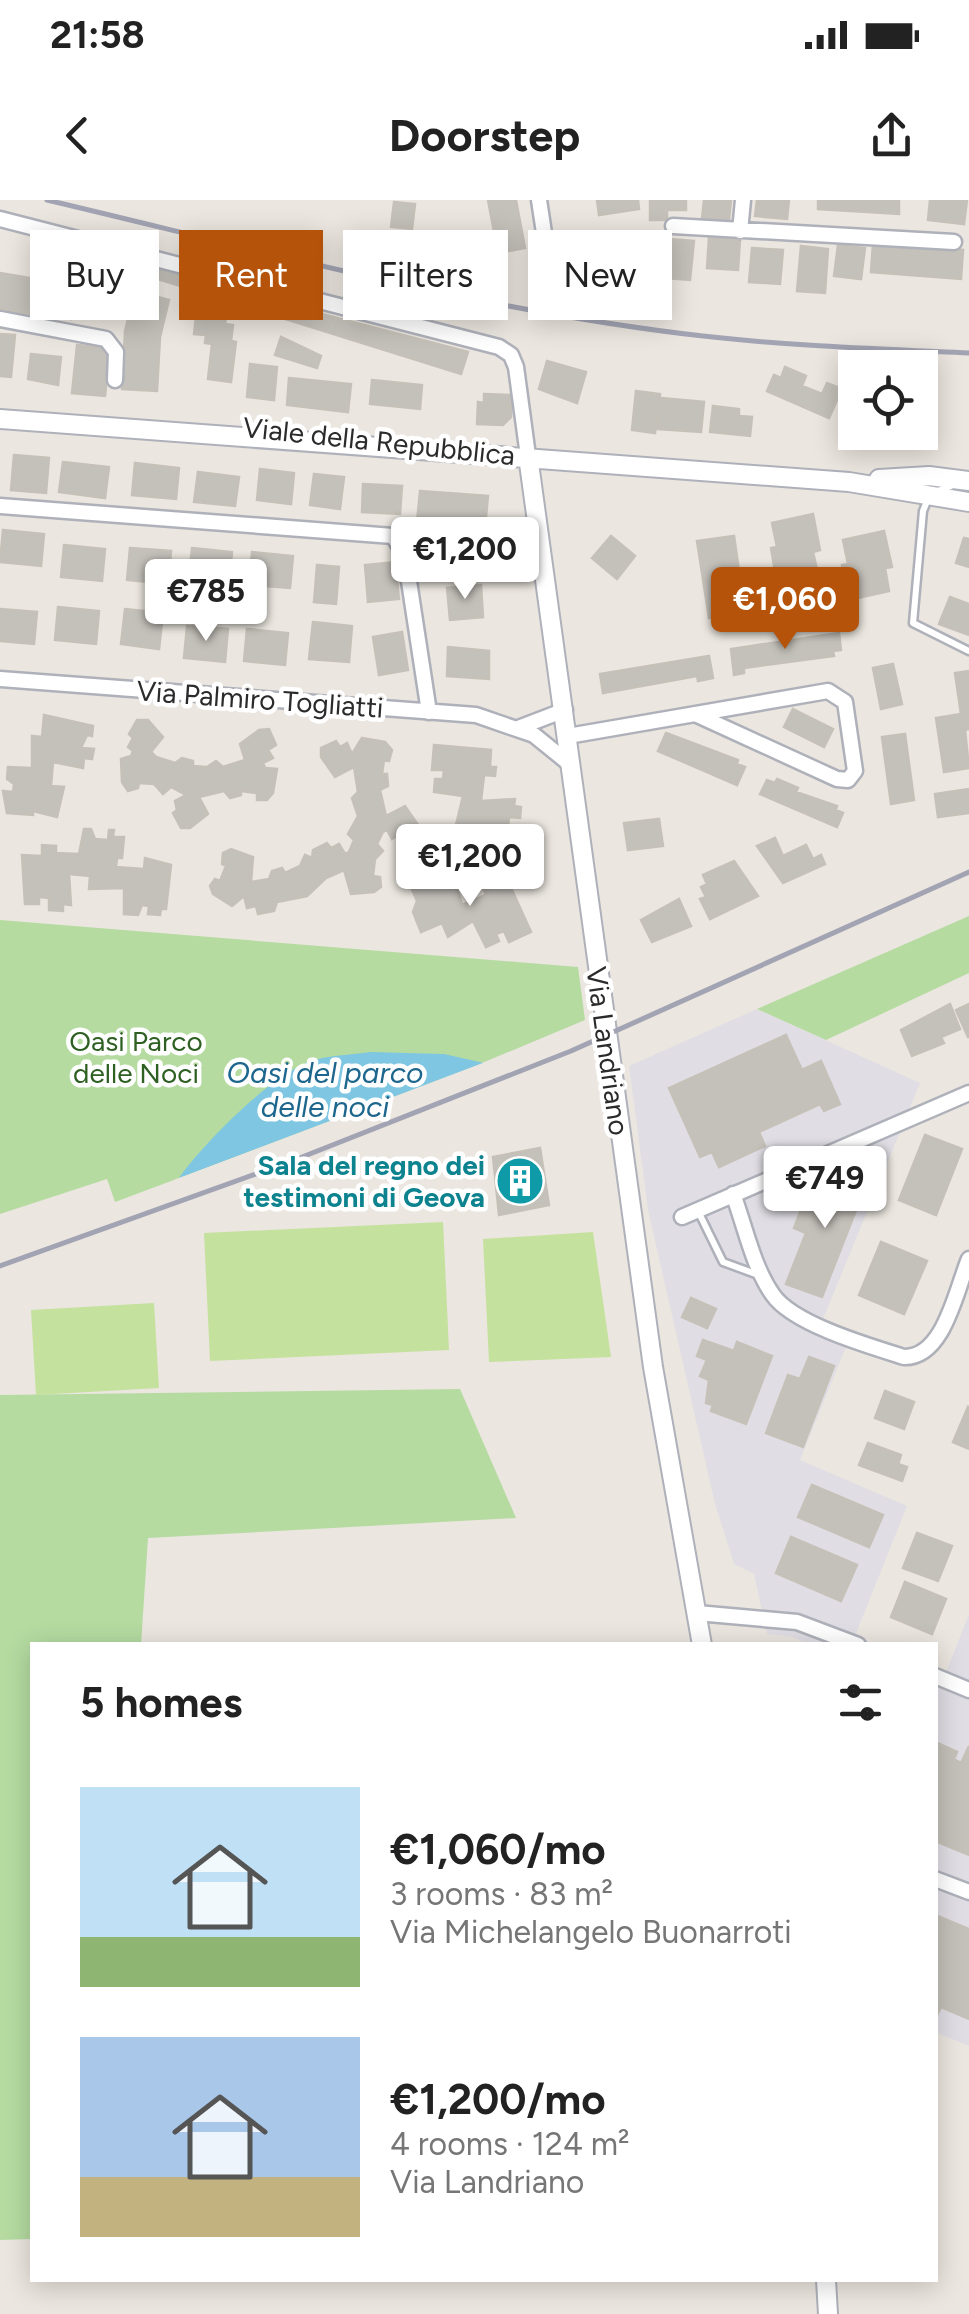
<!DOCTYPE html>
<html lang="en">
<head>
<meta charset="utf-8">
<style>
	body { margin:0; font-family:Figtree,sans-serif; background:#f2f2f2; color:#222; height:100vh; display:flex; flex-direction:column; font-size:38px; white-space:nowrap }
	* { box-sizing:border-box; margin:0 }
	p { font-size:32px; color:#767676 }
	.icon { flex:none; width:55px; height:55px; fill:none; stroke:currentColor; stroke-width:2; stroke-linecap:round; stroke-linejoin:round }
	.map { position:relative; flex:1; overflow:hidden }
	.sheet { position:absolute; left:30px; top:1442px; width:908px; height:640px; display:flex; flex-direction:column; background:#fff; border-radius:0px; box-shadow:0 5px 25px #0003 }
	.sheet>* { flex:none }
	.banner { position:absolute; left:30px; top:30px; width:910px; height:90px; display:flex; gap:20px }
	.tools { position:absolute; left:838px; top:150px; display:grid; gap:20px }
	.tools a { display:grid; place-items:center; width:100px; height:100px; border-radius:0px; background:#fff; box-shadow:0 5px 25px #0003; font-size:50px }
	.price { position:absolute; translate:-50% -85px; padding:0 22px; border-radius:10px; background:#fff; color:#222; font-size:32px; line-height:65px; filter:drop-shadow(0 2px 5px #0008) }
	.price::after { content:''; position:absolute; left:50%; top:60px; width:30px; height:22px; margin-left:-15px; background:inherit; clip-path:polygon(0 0,100% 0,50% 100%) }
	.price.selected { background:#b45309; color:#fff }
	ul { padding:0; list-style:none }
	li { display:flex; align-items:center; gap:30px; height:250px; padding:0 50px }
	li span { display:grid; place-items:center; flex:none; width:280px; height:200px; border-radius:0px; color:#555 }
	li>.icon { margin-inline-start:auto }
	span .icon { width:120px; height:120px; fill:#fffc; stroke-width:1 }
	li b { font-size:42px }
	h2 { display:flex; justify-content:space-between; align-items:center; height:120px; padding:0 50px; font-size:42px }
	.pill { padding:0 35px; border-radius:0px; background:#fff; box-shadow:0 5px 25px #0003; font-size:35px; line-height:90px }
	.pill.selected { background:#b45309; color:#fff }
	.status { display:flex; justify-content:space-between; align-items:center; height:70px; padding:0 50px; background:#fff; direction:ltr }
	.status svg { height:28px; fill:currentColor }
	header { display:flex; justify-content:space-between; align-items:center; height:130px; padding:0 50px; background:#fff; font-size:45px; font-weight:700 }
	.map>svg:first-child { display:block }
</style>
</head>
<body>
<div class="status"><b>21:58</b><svg viewBox="0 0 49 12"><path d="M0 12V9h3v3zM5 12V6h3v6zM10 12V3h3v9zM15 12V0h3v12zM26 1h20v11H26zM47 4h2v5h-2z"/></svg></div>
<header><svg class="icon" aria-label="back" viewBox="0 0 24 24"><path d="M15 5l-7 7 7 7"/></svg>Doorstep<svg class="icon" aria-label="share" viewBox="0 0 24 24"><path d="M12 15V3M7 8l5-5 5 5M5 13v7h14v-7"/></svg></header>
<div class="map">
<svg width="969" height="2114" viewBox="0 0 969 2114">
	<rect width="100%" height="100%" fill="#ebe6df"/>
	<path fill="#e0dee4" d="M757,809L920,883L819,1129L848,1142L800,1260L907,1306L855,1436L876,1445H811L792,1437L767,1434L754,1374L734,1364L715,1304L648,1010L629,866Z
		M969,1414V1846L935,1832V1469L946,1472Z"/>
	<path fill="#b5dba1" d="M969,716V773L826,840L757,809Z
		M0,720L578,767L585,820L439,881L115,1002L107,979L0,1014Z
		M460,1189L516,1318L148,1338L141,1445H32V2039L0,2040V1195Z"/>
	<path fill="#c5e19e" d="M443,1022L449,1150L210,1161L204,1033Z
		M593,1032L611,1157L489,1162L483,1039Z
		M154,1103L159,1188L36,1195L31,1110Z"/>
	<path fill="#7ec6e1" d="M370,852L444,854L484,863L179,978C203,944 275,870 315,860C332,855 352,855 370,852Z"/>
	<path fill="#ebe6df" d="M488,861L485,867L277,947L181,983L174,980Z"/>
	<path fill="#c4c0ba" stroke="#c6c1b8" stroke-width="2.5" d="M488,0H516L525,48L498,53Z
		M597,0H638L639,9L599,15Z
		M650,0H686V10H667V20H650Z
		M704,0H731L729,20L702,18Z
		M757,0H789L787,19L755,16Z
		M818,0H899V14L818,9Z
		M930,0H967L964,24L928,20Z
		M394,2L415,4L412,29L391,27Z
		M709,37L740,39L738,70L707,68Z
		M669,39L694,41L690,80L666,78Z
		M597,42L600,71L557,77L553,48Z
		M873,43L963,50L961,79L871,72Z
		M838,45L865,48L861,79L834,76Z
		M801,46L828,49L825,93L797,91Z
		M752,48L783,50L780,84L749,82Z
		M152,63L320,105L318,113L468,152L461,174L148,76Z
		M0,73L36,79L30,114L0,110Z
		M40,84L77,91L71,119L35,111Z
		M135,91L169,100L160,137L157,191L122,189L125,131Z
		M196,116L226,119L225,124L233,125L231,141L236,142L231,182L208,179L212,144L205,143L206,135L194,134Z
		M0,134L15,135L11,177L0,176Z
		M281,137L321,156L317,168L275,155Z
		M77,145L110,148L105,196L72,193Z
		M31,154L61,157L58,185L28,179Z
		M547,161L586,172L577,203L539,189Z
		M250,164L277,167L274,200L247,197Z
		M785,167L806,176L802,186L822,194L827,183L842,189L829,218L767,191L774,175L781,178Z
		M289,178L351,184L348,212L287,205Z
		M372,180L422,185L420,209L370,204Z
		M636,191L660,194L655,233L632,230Z
		M484,194L512,195L511,217L503,225L477,224L478,202L484,203Z
		M661,198L704,202L701,232L658,229Z
		M713,206L739,209V216L752,217L750,236L710,232Z
		M14,255L49,258L46,293L11,290Z
		M63,262L109,267L105,298L59,292Z
		M135,263L179,268L176,299L132,295Z
		M260,269L294,273L291,304L257,300Z
		M198,272L239,277L235,306L194,302Z
		M314,274L344,277L340,309L310,305Z
		M363,284L402,286L400,314L362,312Z
		M420,291L488,296L485,327L417,322Z
		M813,314L820,350L813,352L818,374L777,383L771,348L777,347L772,323Z
		M3,330L44,334L41,366L0,362Z
		M884,331L892,367L885,368L889,391L849,400L842,365L848,364L843,340Z
		M611,336L635,356L617,379L592,358Z
		M734,336L745,413L709,418L697,341Z
		M964,338L969,339V367L956,363Z
		M64,345L105,349L102,381L61,377Z
		M130,348L171,351L168,384L127,380Z
		M192,348L232,352L229,384L189,380Z
		M252,352L293,356L290,388L249,385Z
		M395,362L399,399L368,402L365,365Z
		M317,365L339,367L336,404L314,402Z
		M481,385L483,417L450,420L447,388Z
		M950,397L969,404V435L939,424Z
		M58,407L99,411L96,444L55,440Z
		M0,409L37,412L34,444L0,441Z
		M125,409L163,413L159,449L121,444Z
		M313,422L352,426L349,462L309,459Z
		M187,426L228,429L225,462L184,458Z
		M247,429L288,433L285,465L244,461Z
		M402,432L408,470L379,475L373,437Z
		M839,433L841,450L833,451L834,456L744,468V473L734,475L731,449Z
		M448,447L489,451V479L447,476Z
		M709,456L713,478L698,481L697,476L603,493L600,474Z
		M893,464L902,504L881,509L873,468Z
		M969,471V529L965,530L969,568L944,572L936,518L961,514L955,473Z
		M793,509L833,529L824,547L784,527Z
		M44,515L93,526L92,536L87,535L81,548L94,549L92,559L84,558L83,568L53,562L51,586L64,587L57,617L33,611V615L7,613L3,591L13,592L14,584L7,579L8,567L32,568V536L42,537Z
		M137,520H148L163,537L151,552L156,557L175,563L182,558L193,561V566L207,567L216,561L223,567L245,560L240,544L259,530L269,529L276,545L268,550L273,558L263,563L265,568L277,569L273,593L267,600H257V593L241,591V595L230,598L224,591L199,597L208,614L190,628H181L173,613L177,610L175,601L186,595L171,587L163,594L154,584L139,583L138,588L128,591L122,582L121,559L131,556L133,551L128,547L133,538L129,534Z
		M666,533L738,560L737,564L745,567L737,585L658,551Z
		M905,534L914,600L891,604L882,537Z
		M362,538L385,542L392,550L389,561L384,560L382,574H387L388,586L380,590L386,616L405,606L418,625V633L404,640L400,634L392,639L387,630L383,632L377,644L383,651L375,659L373,676L380,677L381,687L374,692L351,694L344,670L326,678L307,696L277,702L274,711L258,714L256,706L247,708L244,696L232,706L213,694L210,686L215,679L220,681L226,666L222,664L223,653L231,649L253,657L251,682L269,679L272,671L282,668L285,673L300,666L305,655L312,658L313,650L327,643L331,648L339,644L345,654L349,652L354,640L348,634L358,616L352,598L358,592L354,567L335,577L321,557V548L336,541L340,547L347,543L352,554Z
		M434,545L491,550L490,567H496L495,576L484,575L481,601L515,599L514,606L521,607L520,618L509,617L508,626L519,632L518,643L500,642L492,650L470,649L471,626L456,625L463,596L434,592L435,579H443L444,570H432Z
		M777,579L798,588L796,592L837,606L836,610L843,613L837,627L760,594L767,580L775,583Z
		M969,589V613L938,617L935,594Z
		M659,619L663,646L628,650L624,623Z
		M84,629H91L95,639L108,640L109,630H114L113,637H124L122,658H117L116,667L144,669L145,658L171,665L166,709H161L160,715L148,714L149,706L142,705L138,715L124,714V688L89,689L90,676L69,674L71,705L63,704V711L49,710V698L39,697V704H25L22,655L42,656V645L56,646V653L79,654Z
		M775,638L783,656L806,645L813,659L821,655L825,664L783,683L757,646Z
		M734,661L758,696L710,719L700,699L706,697L701,687L707,684L703,675Z
		M444,670L447,676L453,673L462,705L486,695L482,684L490,681L492,686L507,679L531,732L509,742L504,731L496,734L499,741L486,747L473,721L448,737L442,723L421,732L413,712L417,701L410,685L421,680L430,688L438,685L433,674Z
		M679,699L691,726L652,742L641,720Z
		M950,804L960,829L941,837L944,843L912,856L901,830Z
		M969,804V837H968L956,810Z
		M786,835L802,870L821,861L840,904L824,911L820,904L759,932L765,946L719,967L712,952L700,957L669,888Z
		M925,935L962,949L936,1015L899,1000Z
		M540,948L549,1005L499,1015L493,957Z
		M831,968L867,982L822,1097L786,1084L806,1033L794,1028L805,999L817,1004Z
		M881,1042L927,1061L904,1114L859,1095Z
		M691,1098L716,1109L707,1128L682,1117Z
		M703,1140L734,1151L737,1142L772,1156L746,1224L711,1211L713,1205L706,1203L709,1180L700,1176L707,1160L697,1156Z
		M809,1157L834,1166L803,1247L766,1233L788,1175L800,1179Z
		M885,1191L914,1202L904,1229L875,1218Z
		M968,1207L969,1208V1249L953,1242Z
		M868,1243L901,1255L898,1264L907,1267L902,1281L859,1265Z
		M812,1285L883,1315L869,1347L798,1317Z
		M917,1333L952,1346L938,1381L903,1368Z
		M791,1337L857,1365L841,1401L776,1373Z
		M905,1382L946,1399L932,1434L891,1417Z
		M935,1542L957,1552L954,1559L961,1563L969,1546V1655L935,1641Z
		M935,1715L969,1729V1819L941,1807L935,1819Z"/>
	<g fill="none" stroke-linecap="round" stroke-linejoin="round">
		<g stroke="#afb1ba" stroke-width="11">
			<path id="lane" d="M951,286L930,294L923,311L913,423L969,451
				M698,1011L723,1062L761,1076"/>
		</g>
		<g stroke="#afb1ba" stroke-width="19">
			<path id="street" d="M539,0L548,59
				M0,19L499,147L511,155L516,167L528,256
				M673,26L954,42
				M740,31L743,0
				M0,119L106,139L116,152L115,180
				M0,306L393,336L405,355L429,512
				M0,479L476,515L534,535L571,565
				M518,528L565,510
				M568,536L828,491L845,502L855,571L848,580L837,579L695,514
				M733,994C745,1026 753,1067 773,1095C793,1124 869,1146 904,1157C944,1158 956,1090 969,1059
				M682,1017L969,893
				M697,1413L797,1422L858,1445
				M935,1476L969,1490
				M935,1679L969,1692"/>
		</g>
		<g stroke="#afb1ba" stroke-width="22">
			<path id="secondary" d="M0,219L849,282L969,302
				M528,256L653,1167L702,1445
				M879,279L929,276L969,281
				M826,2080L828,2114"/>
		</g>
		<use href="#lane" stroke="#fff" stroke-width="6"/>
		<use href="#street" stroke="#fff" stroke-width="14"/>
		<use href="#secondary" stroke="#fff" stroke-width="18"/>
		<path stroke="#a2a4b3" stroke-width="5" d="M47,0C263,51 482,111 703,136C791,146 880,149 969,153
			M0,1066L292,961L571,851L969,672"/>
	</g>
	<defs>
		<g id="building-disc" transform="scale(2.5)"><circle r="9.5" fill="#0f9aa8" stroke="#fff"/><path d="M-4-6H4V6H1V3H-1V6H-4ZM-2.5-4.3h1.7v1.8h-1.7ZM.8-4.3h1.7v1.8H.8ZM-2.5-1h1.7V.8h-1.7ZM.8-1h1.7V.8H.8Z" fill="#fff"/></g>
	</defs>
	<g fill-rule="evenodd">
		<use href="#building-disc" x="520" y="981"/>
	</g>
	<g text-anchor="middle" stroke-width="9" stroke-linejoin="round" paint-order="stroke">
		<g font-size="28" fill="#2b2b2b" stroke="#fff">
			<text transform="translate(379 241) rotate(6)" y="10">Viale della Repubblica</text>
			<text transform="translate(260 499) rotate(4)" y="10">Via Palmiro Togliatti</text>
			<text transform="translate(608 851) rotate(82)" y="10">Via Landriano</text>
		</g>
		<g font-size="28" fill="#2f6023" stroke="#fff">
			<text x="136" y="851">Oasi Parco<tspan x="136" dy="32">delle Noci</tspan></text>
		</g>
		<g font-size="28" font-weight="bold" fill="#0d838f" stroke="#fff" text-anchor="end">
			<text x="485" y="975">Sala del regno dei<tspan x="485" dy="32">testimoni di Geova</tspan></text>
		</g>
		<g font-size="30" font-style="italic" fill="#1d668d" stroke="#fff">
			<text x="325" y="883">Oasi del parco<tspan x="325" dy="34">delle noci</tspan></text>
		</g>
	</g>
</svg>
<div class="tools">
<a><svg class="icon" aria-label="locate" viewBox="0 0 24 24"><circle cx="12" cy="12" r="6"/><path d="M12 2v4M12 18v4M2 12h4M18 12h4"/></svg></a>
</div>
<b class="price" style="left:465px;top:402px">€1,200</b>
<b class="price" style="left:206px;top:444px">€785</b>
<b class="price selected" style="left:785px;top:452px">€1,060</b>
<b class="price" style="left:470px;top:709px">€1,200</b>
<b class="price" style="left:825px;top:1031px">€749</b>
<div class="banner">
<a class="pill">Buy</a>
<a class="pill selected">Rent</a>
<a class="pill">Filters</a>
<a class="pill">New</a>
</div>
<section class="sheet">
<h2>5 homes<svg class="icon" aria-label="filters" viewBox="0 0 24 24"><path d="M4 7h16M4 17h16"/><circle cx="9" cy="7" r="2"/><circle cx="15" cy="17" r="2"/></svg></h2>
<ul>
<li><span style="background:linear-gradient(#bfe0f5 75%,#8fb573 0)"><svg class="icon" aria-label="home" viewBox="0 0 24 24"><path d="M3 11l9-7 9 7M6 9v11h12V9"/></svg></span><div><b>€1,060/mo</b><p>3 rooms · 83 m²</p><p>Via Michelangelo Buonarroti</p></div></li>
<li><span style="background:linear-gradient(#a9c7e8 70%,#c2b280 0)"><svg class="icon" aria-label="home" viewBox="0 0 24 24"><path d="M3 11l9-7 9 7M6 9v11h12V9"/></svg></span><div><b>€1,200/mo</b><p>4 rooms · 124 m²</p><p>Via Landriano</p></div></li>
</ul>
</section>
</div>
</body>
</html>
